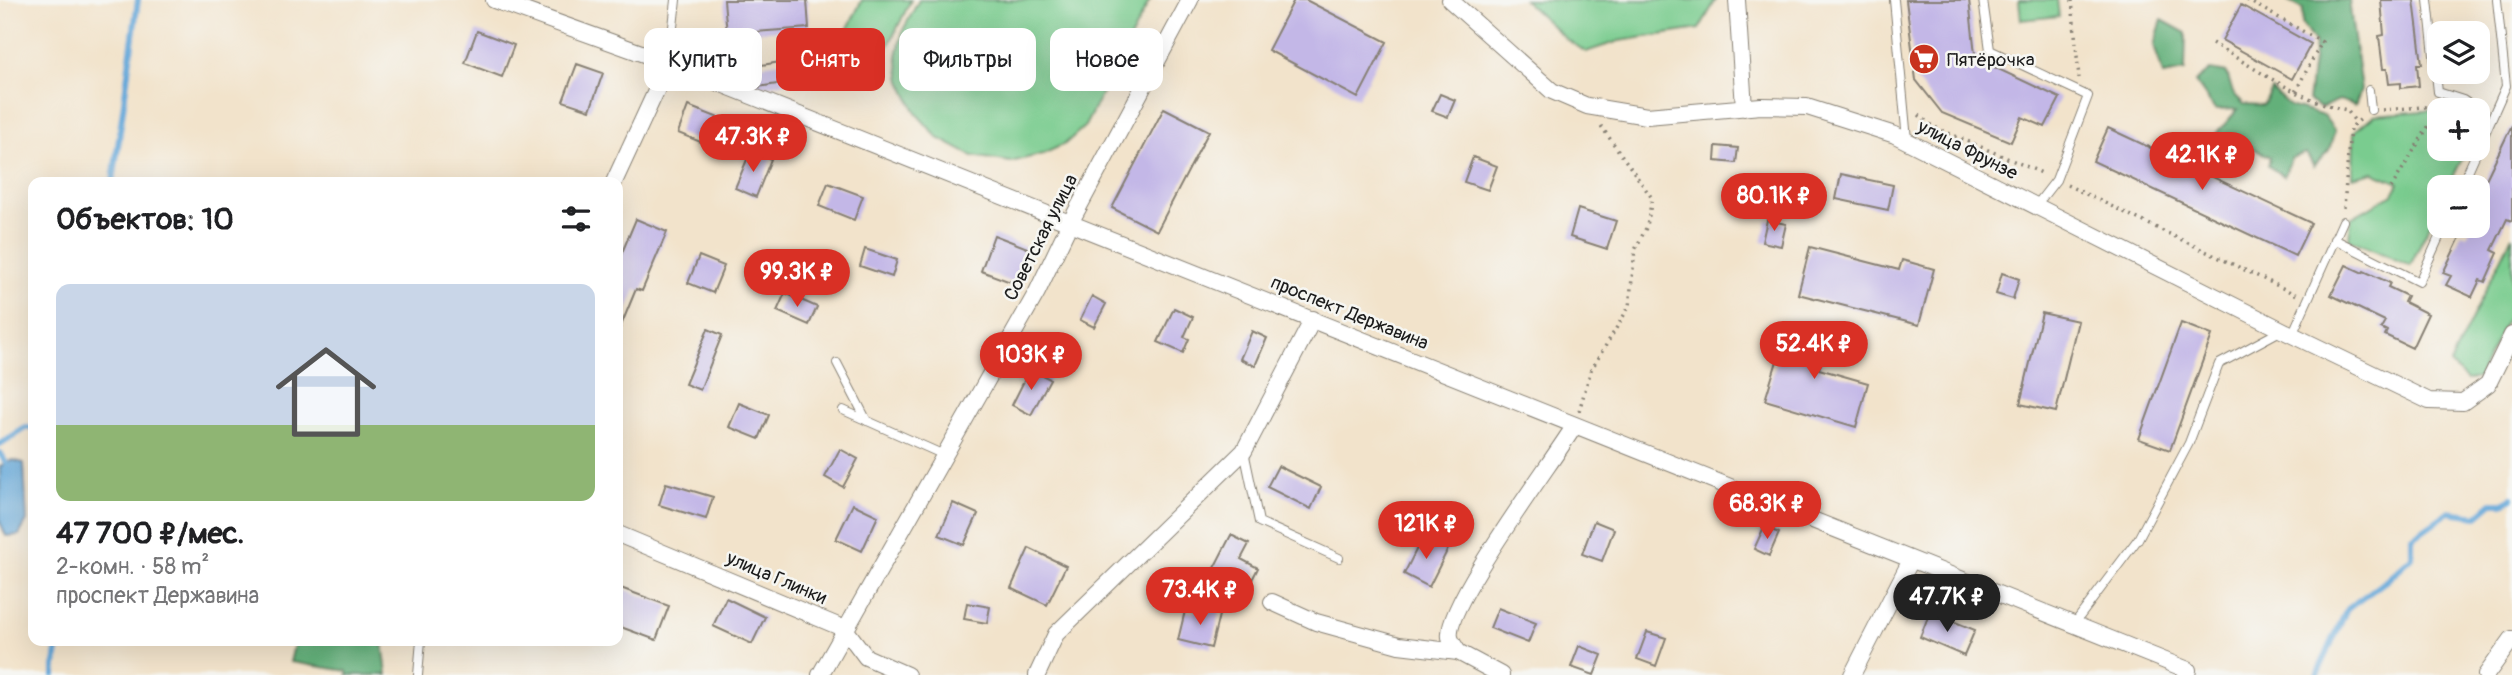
<!DOCTYPE html>
<html lang="ru">
<head>
<meta charset="utf-8">
<style>
	body { margin:0; font-family:Pangolin,sans-serif; background:#f6f6f6; color:#202124; height:100vh; display:flex; flex-direction:column; font-size:26px; white-space:nowrap }
	* { box-sizing:border-box; margin:0 }
	p { font-size:23px; color:#757577 }
	.icon { flex:none; width:38px; height:38px; fill:none; stroke:currentColor; stroke-width:2; stroke-linecap:round; stroke-linejoin:round }
	.map { position:relative; flex:1; overflow:hidden }
	.sheet { position:absolute; left:28px; top:177px; width:595px; height:469px; display:flex; flex-direction:column; background:#fff; border-radius:14px; box-shadow:0 7px 28px #0002 }
	.sheet>* { flex:none }
	.banner { position:absolute; left:644px; top:28px; width:665px; height:63px; display:flex; gap:14px }
	.tools { position:absolute; left:2427px; top:21px; display:grid; gap:14px }
	.tools a { display:grid; place-items:center; width:63px; height:63px; border-radius:14px; background:#fff; box-shadow:0 7px 28px #0002; font-size:35px }
	.price { position:absolute; translate:-50% -60px; padding:0 16px; border-radius:24px; background:#d93025; color:#fff; font-size:23px; line-height:46px; filter:drop-shadow(0 2px 4px #0008) }
	.price::after { content:''; position:absolute; left:50%; top:42px; width:21px; height:16px; margin-left:-10px; background:inherit; clip-path:polygon(0 0,100% 0,50% 100%) }
	.price.current { background:#222; color:#fff }
	ul { padding:0; list-style:none }
	li { display:grid; align-content:center; gap:14px; height:371px; padding:0 28px }
	li span { display:grid; place-items:center; height:217px; border-radius:14px; color:#555 }
	li>.icon { margin-inline-start:auto }
	span .icon { width:126px; height:126px; fill:#fffc; stroke-width:1 }
	li b { font-size:30px }
	h2 { display:flex; justify-content:space-between; align-items:center; height:84px; padding:0 28px; font-size:30px }
	.pill { padding:0 24px; border-radius:14px; background:#fff; box-shadow:0 7px 28px #0002; font-size:24px; line-height:63px }
	.pill.current { background:#d93025; color:#fff }
	.map>svg:first-child { display:block }
</style>
</head>
<body>
<div class="map">
<svg width="2512" height="675" viewBox="0 0 2512 675">
	<rect width="100%" height="100%" fill="#f6f6f2"/>
	<filter id="ink" filterUnits="userSpaceOnUse"><feTurbulence type="fractalNoise" baseFrequency=".0143" numOctaves="2"/><feDisplacementMap in="SourceGraphic" scale="14" xChannelSelector="R" yChannelSelector="G"/><feConvolveMatrix kernelMatrix="1 2 1 2 8 2 1 2 1" color-interpolation-filters="sRGB"/></filter>
	<filter id="wash" filterUnits="userSpaceOnUse"><feTurbulence type="fractalNoise" baseFrequency=".00686" numOctaves="4" result="noise"/><feDisplacementMap in="SourceGraphic" scale="28" xChannelSelector="R" yChannelSelector="G"/><feGaussianBlur stdDeviation="1.57" result="paint"/><feColorMatrix in="noise" values="0 0 0 0 0 0 0 0 0 0 0 0 0 0 0 0 0 1.4 0 .05"/><feComposite in="paint" operator="in"/></filter>
	<g filter="url(#wash)">
		<rect width="100%" height="100%" fill="#f2e3cb"/>
		<path fill="#7acc8f" stroke="#4b7456" stroke-width="2" d="M862,0H911L884,55L844,36Z
			M919,0H1150L1085,126L1065,144L1043,154L1011,162L972,156L938,138L916,113L901,81L897,56L903,30Z
			M1524,0H1716L1699,29L1619,41L1586,52L1566,39Z
			M2019,0H2057L2059,16L2021,20Z
			M2462,108L2463,110H2440V149H2467L2448,187H2440L2439,205L2410,266L2349,239L2351,218L2393,194L2399,183L2373,172L2353,177L2354,132L2374,115Z
			M2512,236V308L2478,378L2467,380L2450,364Z"/>
		<path fill="#63b07a" stroke="#40664b" stroke-width="2" d="M2287,0H2349L2361,90L2355,105L2339,100L2321,108L2308,101L2315,44L2302,24L2303,9Z
			M2162,20L2186,33L2185,71L2163,75L2154,45Z
			M2210,70L2227,73L2233,93L2244,104L2263,105L2272,90L2290,106L2324,116L2335,131L2329,150L2314,166L2306,153L2291,158L2284,176L2268,166L2270,157L2249,146L2216,134L2238,109L2215,110L2195,82Z
			M295,641H383L387,675H347V671L290,662Z"/>
		<path fill="#65a8d9" stroke="#40627a" stroke-width="2" d="M12,460L24,463L27,521L19,535L6,536L0,522V466Z"/>
		<g fill="none" stroke-linecap="round" stroke-linejoin="round">
			<path stroke="#65a8d9" stroke-width="6" d="M113,182L138,0
				M0,444L25,428H33
				M0,453L6,463
				M54,675L58,640
				M2317,675L2347,609L2387,580L2412,557V538L2449,512L2477,516L2492,503H2503L2512,498"/>
		</g>
		<g id="blocks">
			<path fill="#c3b7e7" d="M724,0H807L809,28L727,34Z
				M1294,0H1306L1387,42L1358,98L1268,50Z
				M1906,0H1969L1975,54L1979,60L2060,98L2045,127L2022,117L2011,142L1942,113L1916,80Z
				M2381,0H2414L2422,64H2417L2419,86L2401,88V83L2389,84L2387,69H2383L2379,36L2384,35Z
				M2241,5L2311,44L2292,79L2222,40Z
				M477,31L514,45L502,77L465,63Z
				M787,61L790,82L758,87L755,66Z
				M577,64L603,73L590,110L563,101Z
				M1440,94L1455,100L1448,117L1432,111Z
				M688,106L719,118L708,145L678,133Z
				M1164,108L1209,131L1157,231L1112,208Z
				M2512,125V221L2507,219L2492,250L2498,253L2485,282L2480,280L2472,297L2446,285L2451,276L2443,273L2462,233L2467,235L2472,226H2478V196Z
				M2108,128L2311,223L2295,256L2093,161Z
				M1716,146L1738,148L1736,163L1715,161Z
				M751,150L771,159L756,197L735,188Z
				M1473,157L1497,166L1488,190L1464,182Z
				M1841,174L1893,185L1888,210L1836,199Z
				M828,183L863,196L854,220L819,206Z
				M1578,209L1616,221L1607,249L1570,237Z
				M636,219L667,232L642,291L636,289L618,333V262Z
				M1767,220L1786,224L1781,246L1762,242Z
				M994,235L1030,249L1016,284L981,271Z
				M1810,247L1899,270L1902,260L1934,269L1919,325L1798,294Z
				M865,249L897,260L892,277L860,266Z
				M699,256L724,266L713,293L688,283Z
				M2346,265L2363,273L2364,271L2390,283L2388,287L2407,296L2404,302L2428,314L2412,348L2385,335L2387,331L2381,328L2385,321L2331,295Z
				M2002,273L2019,279L2013,299L1996,294Z
				M785,293L817,307L809,325L777,311Z
				M1092,296L1106,304L1094,327L1080,320Z
				M1174,308L1193,317L1184,337L1189,339L1183,353L1158,342Z
				M2042,313L2078,321L2056,412L2020,404Z
				M2181,323L2212,335L2170,450L2139,439Z
				M1788,325L1829,337L1819,369L1868,383L1856,427L1765,400Z
				M708,329L722,335L700,390L685,384Z
				M1252,331L1267,338L1255,366L1240,359Z
				M1030,369L1050,379L1031,415L1012,405Z
				M739,403L769,415L759,439L729,427Z
				M840,449L858,459L843,487L825,477Z
				M1278,466L1321,487L1311,509L1267,487Z
				M666,483L713,497L706,519L659,505Z
				M953,503L978,514L964,545L939,535Z
				M853,504L878,516L862,551L836,539Z
				M1594,521L1614,529L1602,561L1582,554Z
				M1764,527L1779,533L1769,556L1754,549Z
				M1424,534L1449,547L1429,587L1404,574Z
				M1231,535L1249,544L1241,559L1258,568L1249,586L1214,568Z
				M1029,548L1066,566L1047,605L1011,588Z
				M618,587L669,606L656,640L618,626Z
				M726,598L765,617L752,644L713,626Z
				M967,603L990,607L987,623L964,619Z
				M1197,606L1220,611L1211,648L1178,640L1185,611L1195,613Z
				M1498,608L1536,623L1528,643L1490,628Z
				M1930,612L1975,630L1964,656L1920,637Z
				M1647,632L1666,638L1656,666L1637,659Z
				M1579,646L1602,655L1594,675L1571,667Z"/>
		</g>
	</g>
	<g filter="url(#ink)">
		<use href="#blocks" fill-opacity="0" stroke="#878074" stroke-width="2"/>
		<g fill="none" stroke-linecap="round" stroke-linejoin="round">
			<g stroke="#878074" stroke-width="10">
				<path id="lane" d="M1894,0L1907,140
					M1983,0L1990,50L2088,96L2056,180L2035,207
					M2428,0L2438,92L2463,100L2478,110
					M669,63L676,0
					M2369,90L2371,110
					M2478,149L2506,86L2497,0
					M2461,187L2478,149
					M2334,239L2419,282L2444,226
					M2292,335L2343,221
					M837,363L867,421
					M843,410L944,455
					M1244,451L1259,522L1339,558
					M2074,624L2138,539L2189,443L2219,364L2282,330
					M418,675L421,640"/>
			</g>
			<g stroke="#878074" stroke-width="18">
				<path id="street" d="M494,0L669,63L2188,670L2187,675
					M1450,0L1552,91L1587,106L1647,116L1761,106L1807,107L1895,135L2282,330L2429,401L2463,402L2488,384L2512,335
					M1737,0L1744,108
					M614,182L669,63
					M618,534L845,629L866,657L907,675
					M1272,602L1316,622L1399,645L1458,652L1501,675
					M1458,652C1456,648 1451,642 1450,637C1444,606 1554,460 1575,425
					M820,675L1037,292L1069,225L1190,0
					M1037,675L1056,634L1244,451L1313,319
					M1852,675L1911,560
					M2486,675L2512,639"/>
			</g>
			<path stroke="#878074" stroke-width="3.5" stroke-dasharray="2 5" stroke-linecap="butt" d="M2072,0L2079,78
				M2247,0L2322,42L2295,92
				M2212,43C2255,68 2298,100 2347,110L2356,123
				M2382,110L2438,106
				M1919,115L1932,126L2044,174
				M2067,185L2297,295
				M2391,188L2440,107
				M2344,208L2350,128L2361,119
				M1579,411L1591,370L1629,307L1635,250L1647,226L1652,198L1601,126"/>
			<use href="#lane" stroke="#fff" stroke-width="8"/>
			<use href="#street" stroke="#fff" stroke-width="16"/>
		</g>
	</g>
	<defs>
		<g id="supermarket-disc" transform="scale(1.575)"><circle r="9.5" fill="#c8321e" stroke="#f6f6f2"/><path d="M-6-5.5h2.5l.6 2H6L4.5 2H-2.5L-4.4-4H-6ZM-1.5 3.2a1.3 1.3 0 1 0 .1 0ZM3 3.2a1.3 1.3 0 1 0 .1 0Z" fill="#fff"/></g>
	</defs>
	<g fill-rule="evenodd">
		<use href="#supermarket-disc" x="1924" y="59"/>
	</g>
	<g text-anchor="middle" stroke-width="5" stroke-linejoin="round" paint-order="stroke">
		<g font-size="19" fill="#1c1c1c" stroke="#f6f6f2" text-anchor="start">
			<text x="1947" y="66">Пятёрочка</text>
		</g>
		<g font-size="19" fill="#1c1c1c" stroke="#f6f6f2">
			<text transform="translate(1968 149) rotate(27)" y="7">улица Фрунзе</text>
			<text transform="translate(1040 237) rotate(-63)" y="7">Советская улица</text>
			<text transform="translate(1350 312) rotate(22)" y="7">проспект Державина</text>
			<text transform="translate(777 577) rotate(23)" y="7">улица Глинки</text>
		</g>
	</g>
</svg>
<div class="tools">
<a><svg class="icon" aria-label="layers" viewBox="0 0 24 24"><path d="M12 4l9 5-9 5-9-5zM3 14l9 5 9-5"/></svg></a>
<a>+</a>
<a>−</a>
</div>
<b class="price" style="left:753px;top:174px">47.3K ₽</b>
<b class="price" style="left:2202px;top:192px">42.1K ₽</b>
<b class="price" style="left:1774px;top:233px">80.1K ₽</b>
<b class="price" style="left:797px;top:309px">99.3K ₽</b>
<b class="price" style="left:1814px;top:381px">52.4K ₽</b>
<b class="price" style="left:1031px;top:392px">103K ₽</b>
<b class="price" style="left:1767px;top:541px">68.3K ₽</b>
<b class="price" style="left:1426px;top:561px">121K ₽</b>
<b class="price" style="left:1200px;top:627px">73.4K ₽</b>
<b class="price current" style="left:1947px;top:634px">47.7K ₽</b>
<div class="banner">
<a class="pill">Купить</a>
<a class="pill current">Снять</a>
<a class="pill">Фильтры</a>
<a class="pill">Новое</a>
</div>
<section class="sheet">
<h2>Объектов: 10<svg class="icon" aria-label="filters" viewBox="0 0 24 24"><path d="M4 7h16M4 17h16"/><circle cx="9" cy="7" r="2"/><circle cx="15" cy="17" r="2"/></svg></h2>
<ul>
<li><span style="background:linear-gradient(#c9d6e8 65%,#8fb573 0)"><svg class="icon" aria-label="home" viewBox="0 0 24 24"><path d="M3 11l9-7 9 7M6 9v11h12V9"/></svg></span><div><b>47 700 ₽/мес.</b><p>2-комн. · 58 m²</p><p>проспект Державина</p></div></li>
</ul>
</section>
</div>
</body>
</html>
